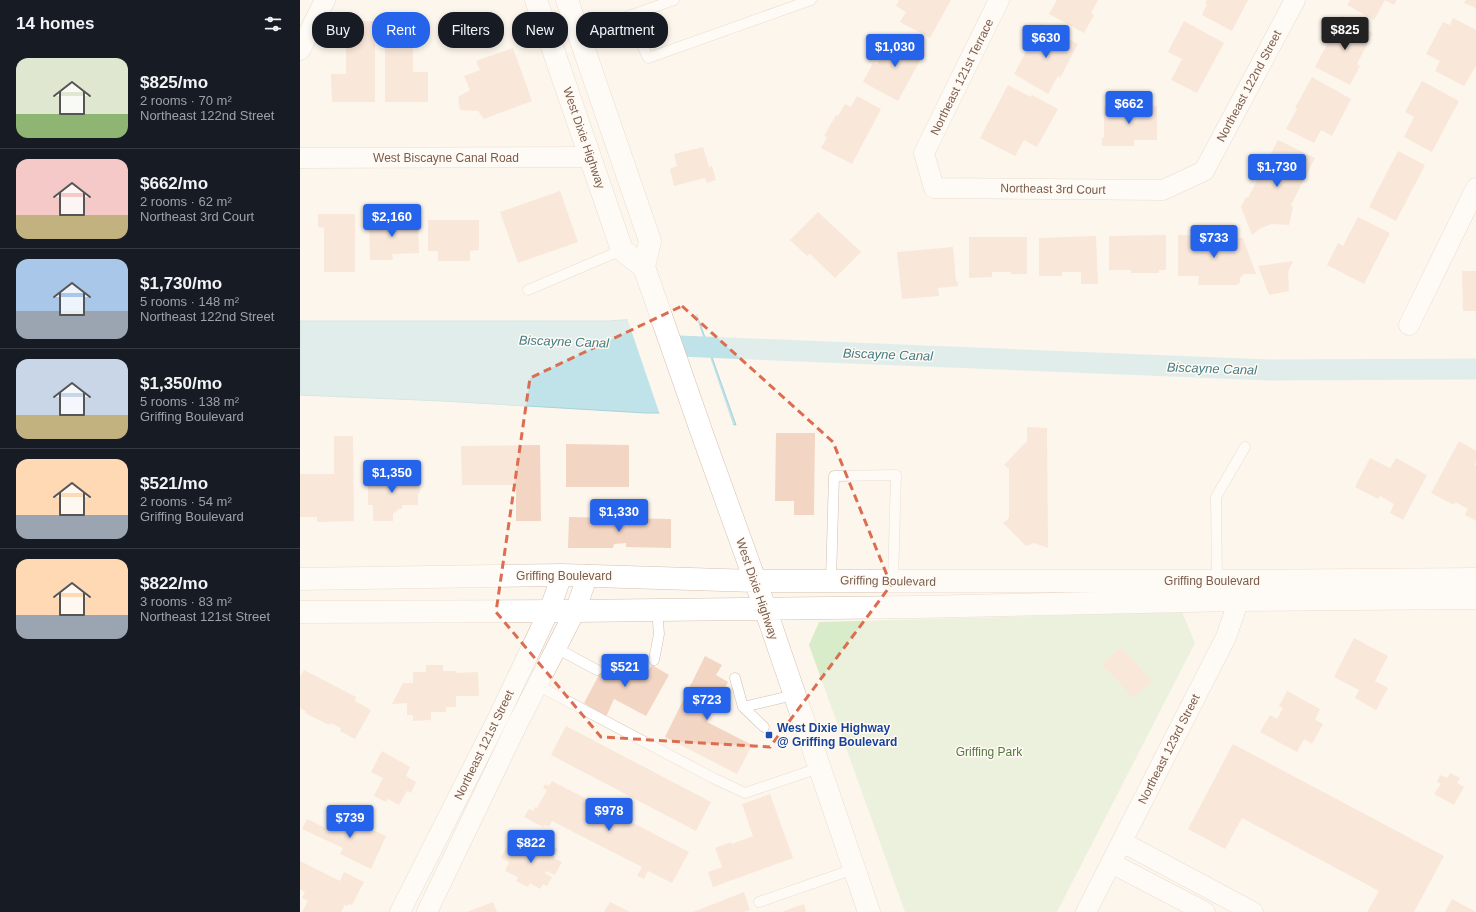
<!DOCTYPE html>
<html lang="en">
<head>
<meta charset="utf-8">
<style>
	body { margin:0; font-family:Helvetica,sans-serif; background:#242831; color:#f1f3f6; height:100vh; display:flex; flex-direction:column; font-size:15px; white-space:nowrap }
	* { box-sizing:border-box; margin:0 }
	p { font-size:13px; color:#9ea1a6 }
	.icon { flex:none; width:22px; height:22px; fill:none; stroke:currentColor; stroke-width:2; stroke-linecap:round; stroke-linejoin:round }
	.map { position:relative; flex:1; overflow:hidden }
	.drawer { display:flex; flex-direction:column; background:#171b24; width:300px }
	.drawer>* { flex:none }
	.hud { position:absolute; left:12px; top:12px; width:380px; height:36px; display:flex; gap:8px }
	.price { position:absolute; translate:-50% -34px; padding:0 9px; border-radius:4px; background:#2563eb; color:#fff; font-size:13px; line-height:26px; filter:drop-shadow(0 1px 2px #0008) }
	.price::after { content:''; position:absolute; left:50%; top:24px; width:12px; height:9px; margin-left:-6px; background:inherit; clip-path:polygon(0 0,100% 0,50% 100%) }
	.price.active { background:#222; color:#fff }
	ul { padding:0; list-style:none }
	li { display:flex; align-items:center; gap:12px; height:100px; padding:0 16px }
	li+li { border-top:1px solid #363941 }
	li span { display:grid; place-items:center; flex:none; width:112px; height:80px; border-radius:12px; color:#555 }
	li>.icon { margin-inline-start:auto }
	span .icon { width:48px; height:48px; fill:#fffc; stroke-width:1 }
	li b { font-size:17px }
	h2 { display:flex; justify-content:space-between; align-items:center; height:48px; padding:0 16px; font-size:17px }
	.tag { padding:0 14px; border-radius:16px; background:#171b24; box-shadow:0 2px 6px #0003; font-size:14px; line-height:36px }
	.tag.active { background:#2563eb; color:#fff }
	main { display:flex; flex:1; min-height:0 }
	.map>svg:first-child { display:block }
</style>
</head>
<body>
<main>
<section class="drawer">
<h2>14 homes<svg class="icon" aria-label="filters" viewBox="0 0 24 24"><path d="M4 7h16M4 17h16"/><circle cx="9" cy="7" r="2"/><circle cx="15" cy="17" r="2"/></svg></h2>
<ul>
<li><span style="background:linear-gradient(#dfe7d0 70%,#8fb573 0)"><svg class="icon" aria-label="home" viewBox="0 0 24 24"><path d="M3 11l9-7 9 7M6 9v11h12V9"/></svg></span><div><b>$825/mo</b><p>2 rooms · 70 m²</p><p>Northeast 122nd Street</p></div></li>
<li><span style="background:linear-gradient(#f6c9c9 70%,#c2b280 0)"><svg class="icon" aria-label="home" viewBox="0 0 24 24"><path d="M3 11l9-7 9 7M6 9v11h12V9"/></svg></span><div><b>$662/mo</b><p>2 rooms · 62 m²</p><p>Northeast 3rd Court</p></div></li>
<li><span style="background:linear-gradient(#a9c7e8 65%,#9aa5b1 0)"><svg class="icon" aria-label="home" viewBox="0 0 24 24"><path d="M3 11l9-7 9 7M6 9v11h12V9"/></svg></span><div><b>$1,730/mo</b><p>5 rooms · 148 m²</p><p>Northeast 122nd Street</p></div></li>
<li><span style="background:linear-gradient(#c9d6e8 70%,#c2b280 0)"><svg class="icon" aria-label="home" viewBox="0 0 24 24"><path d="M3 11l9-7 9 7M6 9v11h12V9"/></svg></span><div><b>$1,350/mo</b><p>5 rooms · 138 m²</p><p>Griffing Boulevard</p></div></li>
<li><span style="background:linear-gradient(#ffd9b3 70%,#9aa5b1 0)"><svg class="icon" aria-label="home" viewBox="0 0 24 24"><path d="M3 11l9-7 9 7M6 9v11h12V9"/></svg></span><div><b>$521/mo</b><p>2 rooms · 54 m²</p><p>Griffing Boulevard</p></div></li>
<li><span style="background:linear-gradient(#ffd9b3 70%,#9aa5b1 0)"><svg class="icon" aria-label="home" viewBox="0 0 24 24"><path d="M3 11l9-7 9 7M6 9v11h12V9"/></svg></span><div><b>$822/mo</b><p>3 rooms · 83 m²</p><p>Northeast 121st Street</p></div></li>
</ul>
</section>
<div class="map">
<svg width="1176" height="912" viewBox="0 0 1176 912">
	<rect width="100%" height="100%" fill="#fdf6ec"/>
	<path fill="#d8ecc9" d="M882,612L895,643L757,912H605L509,645L519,622Z"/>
	<path fill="#bfe3e8" stroke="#a5d3da" d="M397,315L436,425L358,413H346L142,401L0,395V321H308Z"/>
	<path fill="#fdf6ec" d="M395,313L434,427L360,415L327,318Z"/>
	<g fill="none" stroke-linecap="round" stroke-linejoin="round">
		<path stroke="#bfe3e8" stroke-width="21" d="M379,346L970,370L1176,369"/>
	</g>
	<path fill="#f3d5c3" d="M599,0H651L630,38L600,22L606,12L596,6Z
		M757,0H798L791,13L794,15L784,33L749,14Z
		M907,0H948L932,31L902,15L907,4L905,3Z
		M1050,0H1097L1094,5L1085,0L1074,20L1047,5Z
		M1166,0H1176V8L1164,3Z
		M1042,16L1052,20L1051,21L1073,33L1057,64L1060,66L1050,85L1015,67Z
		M1153,18L1176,30V67H1175L1164,86L1135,71L1140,61L1126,54L1143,22L1150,25Z
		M55,21H75V102H32L31,74H46V43H55Z
		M884,21L924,43L897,93L871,80L882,59L868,52Z
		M741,24L778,44L760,78L758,76L748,94L714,74Z
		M593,34L625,51L598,101L563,82L573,63L577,65Z
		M85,44H113V72H128V102H85Z
		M213,48L232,101L184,119L178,111L160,110L158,97L170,90L164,76L180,70L176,61Z
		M1012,77L1051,99L1032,136L1021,130L1014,143L986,129L997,109L995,108Z
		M1122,81L1159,101L1132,152L1104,137L1114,117L1105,112Z
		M708,85L731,97L732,95L758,109L737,147L724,140L715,156L680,138Z
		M557,96L581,109L552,164L521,148L527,137L524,136L536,115L538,116L545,104L551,107Z
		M804,106H857V140H834V146H802V137L804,138Z
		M978,140L1015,158L991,205L993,207L989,225L972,224L961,228L952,235L941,207L946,197L948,198Z
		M403,147L409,167L412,166L416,180L407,183L405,178L374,186L370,169L377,166L374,154Z
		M1098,151L1125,165L1096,221L1069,207Z
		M260,191L278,242L218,263L200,212Z
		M518,212L561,252L535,278L510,254L507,256L490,240Z
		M18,214H55V272H24V228L18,227Z
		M69,215H93V222H118L119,253L92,254L93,260H70Z
		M1058,217L1090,233L1064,284L1027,265L1038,243L1043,246Z
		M128,220H179V250L170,251V261H138V251H128Z
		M866,235V270H859V273H831V270H809V236Z
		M878,235L936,236V238H943L956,274H944L940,278V282L937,285H898L899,276H878Z
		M796,236L798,284H781V272H762V276H739V238Z
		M669,237H727V274H711V272H692V277L669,278Z
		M653,247L656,281H657L658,286L638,288L639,296L602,299L597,252Z
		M993,261L988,272L989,291L969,295L958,266Z
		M1162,271H1176V311H1163Z
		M727,427L747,428L748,548L734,543L726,546L703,523L709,518V469L704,465L727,441Z
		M476,433H515L514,515H494V501H475Z
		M34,436H53L54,521L17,522V517H0V474H34Z
		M1159,441L1176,451V462L1174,465L1176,466V521L1165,515L1168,509L1155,502L1154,505L1131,493Z
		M266,444L329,445V487H266Z
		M240,445L241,521H216V485H162L161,446Z
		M1070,458L1090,468L1096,458L1127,475L1103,520L1090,513L1094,504L1080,496L1078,499L1055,487Z
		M68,475L121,476L120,493H118V505H102V509H98L96,512L93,513V521H73V505H68Z
		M269,517L371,519V548L326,547V543L314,544L313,548H268Z
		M1054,638L1088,656L1075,681L1088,688L1076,710L1055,698L1059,690L1034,677Z
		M821,647L852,681L833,698L802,664Z
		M309,656L344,677L352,665L369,675L346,716L314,699L306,717L284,703Z
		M405,656L422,665L416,675L428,682L407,722L452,745L437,774L365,737Z
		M126,665H143V671H156V673L178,672L179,696H156V707H146V712H131V720L113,721V715H107V703L92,704L103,683H113V672H126Z
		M4,670L56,697L55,701L71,710L55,739L40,731L41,728L30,723L29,725L5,713L6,711L0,708V677Z
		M987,691L1020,709L1015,720L1023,724L1012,744L1004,739L997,752L960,732L970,715L977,719L983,708L979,706Z
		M266,726L411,802L396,831L251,755Z
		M933,744L1144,856L1114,912H1067L1079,891L942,818L925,849L888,829Z
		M82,751L110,767L106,776L116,782L111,793L107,791L99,805L88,799L86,802L74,796L83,778L71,772Z
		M1150,773L1160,778L1157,783L1164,787L1154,805L1134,794L1141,784L1137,782L1140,775L1147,778Z
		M252,781L389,852L372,883L348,871L344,879L337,876L342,867L252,821L249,827L245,825L243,827L224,817L229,809L233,811L235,807L237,808L247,790L243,788L245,784L249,786Z
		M470,794L493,858L413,887L408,872L422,867L415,848L431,842L432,844L453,836L442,804Z
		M36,813L86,836L71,869L40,854L43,848L2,829L7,819L28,829Z
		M222,839L245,851L249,845L258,849L254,858L262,862L255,875L246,871L245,873L252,877L247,886L243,884L240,889L230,883L228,887L216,881L218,877L205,871L209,862L201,858L205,850L209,843L217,848Z
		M0,861L40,881L44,872L64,882L52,905L49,904L47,906L45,905L41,912H2L8,901L2,898L5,892L0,889Z
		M444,892L450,910L443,912H393Z
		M1152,899L1176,912H1145Z
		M193,902L197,912H167Z
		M310,902L330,912H304Z
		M504,904L506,912H484V911Z"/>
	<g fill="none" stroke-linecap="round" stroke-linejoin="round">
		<g stroke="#d1beb0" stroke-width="11">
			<path id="lane" d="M329,16L348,58L511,0
				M278,34L374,0
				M228,290L322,250
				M531,580L534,476L596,475L593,581
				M917,581L916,497L945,447
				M256,648L297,670
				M354,660L359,634L357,610
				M435,678L443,707L464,727
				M237,685L413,778L445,793L519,768
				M443,707L494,695
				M459,902L554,869"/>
		</g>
		<g stroke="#d1beb0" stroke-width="21">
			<path id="street" d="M699,0L624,153L634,188L863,190L904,171L995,0
				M0,50L25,0
				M0,158L291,157
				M1109,325L1176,188
				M822,842L953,912
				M811,863L905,912
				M100,912L197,720L249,611L262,575
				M127,912L216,727L275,611L288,575
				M786,912L926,637L935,611L937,583"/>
		</g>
		<g stroke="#d6c0b0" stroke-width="23">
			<path id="secondary" d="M236,0L322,250L344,267L404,439L465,608L569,912
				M267,0L350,241L344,267
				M0,579L262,575L455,581H937L1176,579
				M0,612L275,611L618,607L936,600L1176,598"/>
		</g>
		<use href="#lane" stroke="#fff" stroke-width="10"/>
		<use href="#street" stroke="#fff" stroke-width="20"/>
		<use href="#secondary" stroke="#fff" stroke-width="22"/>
	</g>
	<path d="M0 0H1176V912H0ZM382,306L533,442L591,585L470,747L301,737L196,612L230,378Z" fill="#fdf6ec" fill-opacity=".55" fill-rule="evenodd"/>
	<path fill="none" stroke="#dc6d51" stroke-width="3" stroke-dasharray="8 5" stroke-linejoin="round" d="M382,306L533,442L591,585L470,747L301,737L196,612L230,378Z"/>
	<rect fill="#1a4fb4" stroke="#fffaf3" stroke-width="1.5" x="465" y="731" width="8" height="8" rx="2"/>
	<g text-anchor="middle" stroke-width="3" stroke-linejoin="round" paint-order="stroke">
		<g font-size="12" fill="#7a5c4d" stroke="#fffaf3">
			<text transform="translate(662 77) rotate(-64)" y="4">Northeast 121st Terrace</text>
			<text transform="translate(949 86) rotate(-62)" y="4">Northeast 122nd Street</text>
			<text transform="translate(284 138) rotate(71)" y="4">West Dixie Highway</text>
			<text x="146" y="162">West Biscayne Canal Road</text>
			<text transform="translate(753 189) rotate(1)" y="4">Northeast 3rd Court</text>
			<text x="264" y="580">Griffing Boulevard</text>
			<text transform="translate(588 581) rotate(1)" y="4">Griffing Boulevard</text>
			<text x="912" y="585">Griffing Boulevard</text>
			<text transform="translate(457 589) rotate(71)" y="4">West Dixie Highway</text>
			<text transform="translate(184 745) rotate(-64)" y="4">Northeast 121st Street</text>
			<text transform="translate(869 749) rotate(-63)" y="4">Northeast 123rd Street</text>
		</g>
		<g font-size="12" font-weight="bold" fill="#164399" stroke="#fffaf3" text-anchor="start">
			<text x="477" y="732">West Dixie Highway<tspan x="477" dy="14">@ Griffing Boulevard</tspan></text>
		</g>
		<g font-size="12" fill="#537a41" stroke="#fffaf3">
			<text x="689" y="756">Griffing Park</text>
		</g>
		<g font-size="13" font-style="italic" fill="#437c86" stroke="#fffaf3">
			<text transform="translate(264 341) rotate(2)" y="5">Biscayne Canal</text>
			<text transform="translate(588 354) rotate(2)" y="5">Biscayne Canal</text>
			<text transform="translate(912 368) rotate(2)" y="5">Biscayne Canal</text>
		</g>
	</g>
</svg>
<b class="price active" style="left:1045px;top:51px">$825</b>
<b class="price" style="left:746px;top:59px">$630</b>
<b class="price" style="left:595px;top:68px">$1,030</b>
<b class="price" style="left:829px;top:125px">$662</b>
<b class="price" style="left:977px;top:188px">$1,730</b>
<b class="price" style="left:92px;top:238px">$2,160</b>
<b class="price" style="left:914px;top:259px">$733</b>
<b class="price" style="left:92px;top:494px">$1,350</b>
<b class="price" style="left:319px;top:533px">$1,330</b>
<b class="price" style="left:325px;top:688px">$521</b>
<b class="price" style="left:407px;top:721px">$723</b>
<b class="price" style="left:309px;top:832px">$978</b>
<b class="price" style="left:50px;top:839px">$739</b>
<b class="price" style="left:231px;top:864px">$822</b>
<div class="hud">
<a class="tag">Buy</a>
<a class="tag active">Rent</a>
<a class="tag">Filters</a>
<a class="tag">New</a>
<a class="tag">Apartment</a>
</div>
</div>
</main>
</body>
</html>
